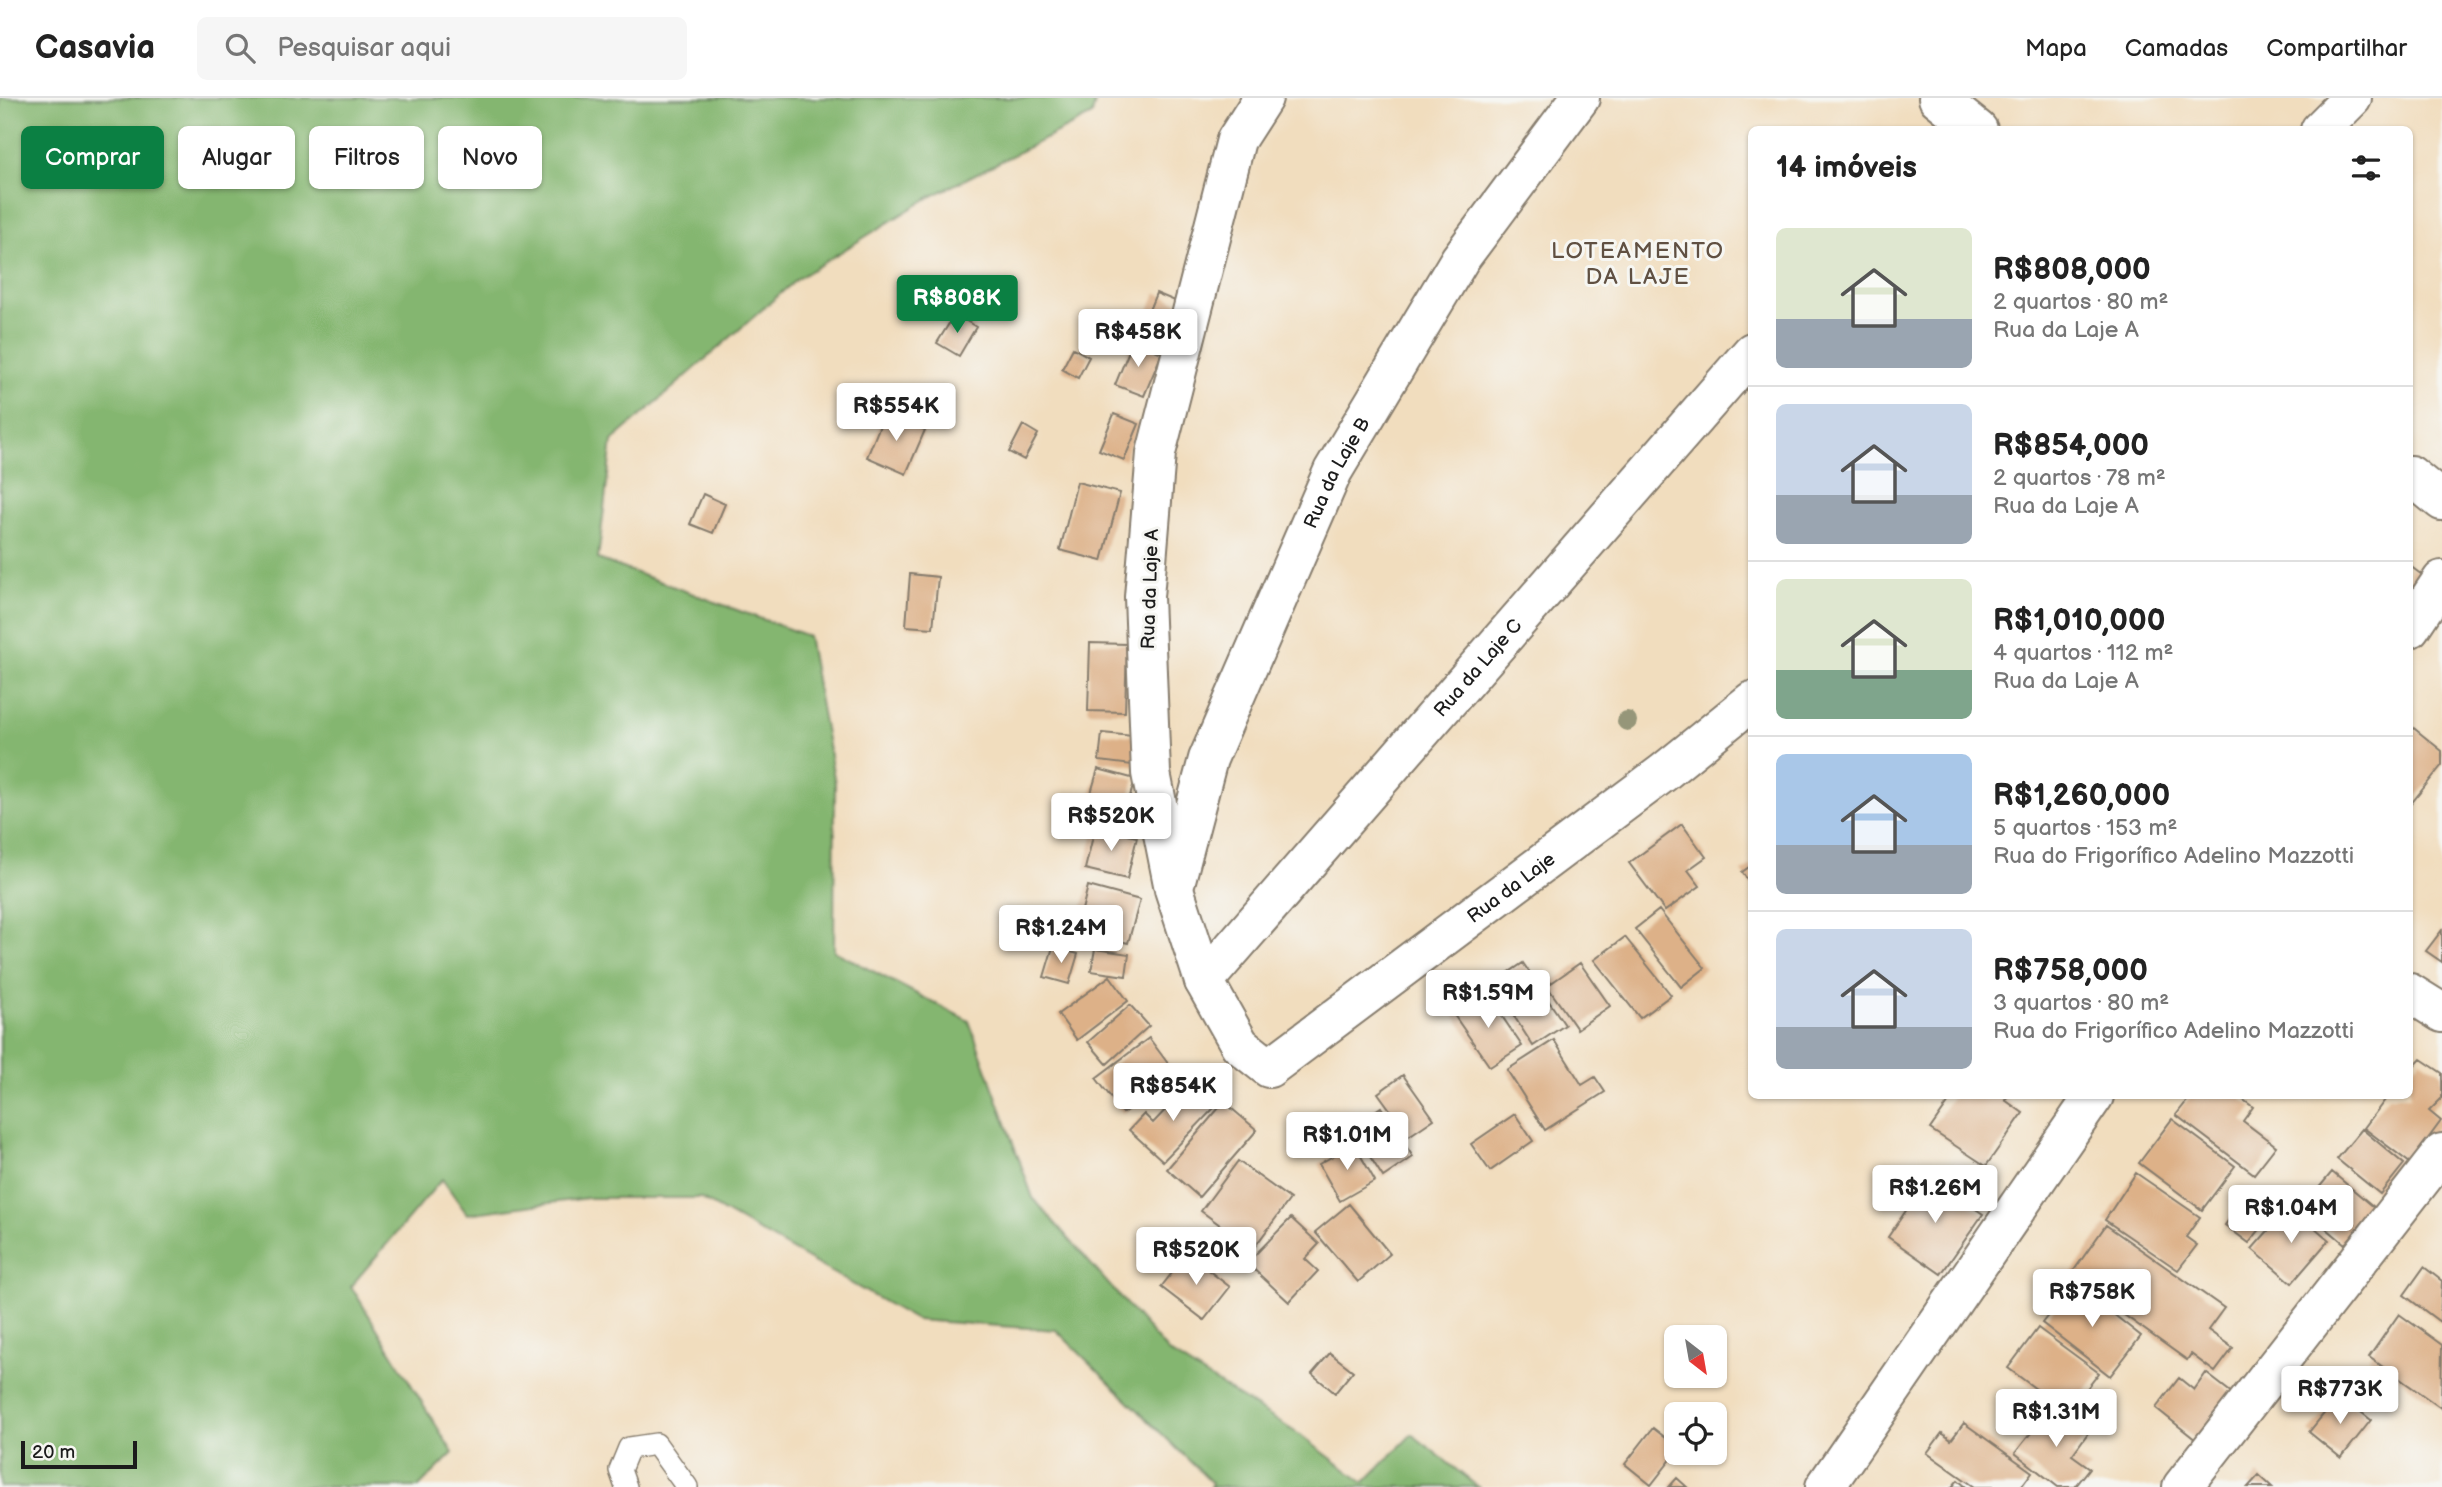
<!DOCTYPE html>
<html lang="pt">
<head>
<meta charset="utf-8">
<style>
	body { margin:0; font-family:"Balsamiq Sans",sans-serif; background:#f6f6f6; color:#222; height:100vh; display:flex; flex-direction:column; font-size:26px; white-space:nowrap }
	* { box-sizing:border-box; margin:0 }
	p { font-size:23px; color:#767676 }
	.icon { flex:none; width:38px; height:38px; fill:none; stroke:currentColor; stroke-width:2; stroke-linecap:round; stroke-linejoin:round }
	.map { position:relative; flex:1; overflow:hidden }
	.sheet { position:absolute; left:1748px; top:28px; width:665px; height:973px; display:flex; flex-direction:column; background:#fff; border-radius:10px; box-shadow:0 2px 5px #0004 }
	.sheet>* { flex:none }
	.banner { position:absolute; left:21px; top:28px; width:665px; height:63px; display:flex; gap:14px }
	.needle { width:46px; rotate:149deg }
	.buttons { position:absolute; left:1664px; top:1227px; display:grid; gap:14px }
	.buttons a { display:grid; place-items:center; width:63px; height:63px; border-radius:10px; background:#fff; box-shadow:0 2px 5px #0004; font-size:35px }
	.scale { position:absolute; left:21px; bottom:18px; width:116px; box-sizing:border-box; padding-left:7px; border:4px solid #1c1c1c; border-top:0; font-size:19px; line-height:24px; white-space:nowrap; color:#1c1c1c; -webkit-text-stroke:5px #f6f6f2; paint-order:stroke }
	.price { position:absolute; translate:-50% -60px; padding:0 16px; border-radius:7px; background:#fff; color:#222; font-size:23px; line-height:46px; filter:drop-shadow(0 2px 4px #0008) }
	.price::after { content:''; position:absolute; left:50%; top:42px; width:21px; height:16px; margin-left:-10px; background:inherit; clip-path:polygon(0 0,100% 0,50% 100%) }
	.price.on { background:#0b8043; color:#fff }
	ul { padding:0; list-style:none }
	li { display:flex; align-items:center; gap:21px; height:175px; padding:0 28px }
	li+li { border-top:2px solid #e0e0e0 }
	li span { display:grid; place-items:center; flex:none; width:196px; height:140px; border-radius:10px; color:#555 }
	li>.icon { margin-inline-start:auto }
	span .icon { width:84px; height:84px; fill:#fffc; stroke-width:1 }
	li b { font-size:30px }
	h2 { display:flex; justify-content:space-between; align-items:center; height:84px; padding:0 28px; font-size:30px }
	.chip { padding:0 24px; border-radius:10px; background:#fff; box-shadow:0 2px 5px #0004; font-size:24px; line-height:63px }
	.chip.on { background:#0b8043; color:#fff }
	header { display:flex; align-items:center; gap:42px; box-sizing:border-box; height:98px; padding:0 35px; background:#fff; border-bottom:2px solid #e0e0e0 }
	header strong { font-size:33px }
	nav { display:flex; gap:38px; margin-inline-start:auto; font-size:24px }
	.search { width:490px; height:63px; background:#f6f6f6; display:flex; align-items:center; gap:18px; box-sizing:border-box; padding:0 24px; border-radius:10px; color:#767676; font-size:26px }
	.map>svg:first-child { display:block }
</style>
</head>
<body>
<header>
<strong>Casavia</strong>
<div class="search"><svg class="icon" aria-label="search" viewBox="0 0 24 24"><circle cx="10" cy="10" r="6"/><path d="M15 15l6 6"/></svg>Pesquisar aqui</div>
<nav><a>Mapa</a><a>Camadas</a><a>Compartilhar</a></nav>
</header>
<div class="map">
<svg width="2442" height="1389" viewBox="0 0 2442 1389">
	<rect width="100%" height="100%" fill="#f6f6f2"/>
	<filter id="ink" filterUnits="userSpaceOnUse"><feTurbulence type="fractalNoise" baseFrequency=".0143" numOctaves="2"/><feDisplacementMap in="SourceGraphic" scale="14" xChannelSelector="R" yChannelSelector="G"/><feConvolveMatrix kernelMatrix="1 2 1 2 8 2 1 2 1" color-interpolation-filters="sRGB"/></filter>
	<filter id="wash" filterUnits="userSpaceOnUse"><feTurbulence type="fractalNoise" baseFrequency=".00686" numOctaves="4" result="noise"/><feDisplacementMap in="SourceGraphic" scale="28" xChannelSelector="R" yChannelSelector="G"/><feGaussianBlur stdDeviation="1.57" result="paint"/><feColorMatrix in="noise" values="0 0 0 0 0 0 0 0 0 0 0 0 0 0 0 0 0 1.4 0 .05"/><feComposite in="paint" operator="in"/></filter>
	<g filter="url(#wash)">
		<rect width="100%" height="100%" fill="#f1ddbe"/>
		<path fill="#84b670" stroke="#506946" stroke-width="2" d="M0,0H1096L1092,17L928,100L797,181L612,343L598,461L808,538L835,685L834,853L969,923L1033,1100L1168,1254L1300,1337L1364,1385L1412,1336L1478,1389H1210L1212,1385L1056,1232L916,1222L700,1100H588L467,1116L442,1081L351,1188L453,1355L419,1389H0Z"/>
		<g id="blocks">
			<path fill="#ddb188" d="M1156,195L1180,205L1162,249L1138,239Z
				M955,216L976,229L959,258L937,245Z
				M1133,243L1162,255L1144,298L1115,287Z
				M1073,250L1089,259L1078,280L1062,271Z
				M885,315L925,332L906,376L867,359Z
				M1114,316L1139,326L1124,362L1099,352Z
				M1023,327L1038,336L1024,362L1009,354Z
				M1077,384L1120,395L1102,463L1060,452Z
				M703,396L725,406L713,435L690,426Z
				M2410,468L2426,480L2410,503Z
				M910,476L938,479L933,530L906,528Z
				M1090,545L1127,546L1125,614L1088,613Z
				M2410,627L2442,653V667L2410,707Z
				M1102,635L1143,639L1140,668L1099,663Z
				M1098,671L1135,681L1123,723L1086,712Z
				M1682,726L1706,759L1688,772L1700,788L1665,813L1629,765Z
				M1095,730L1137,739L1127,781L1085,771Z
				M1752,767V788L1742,774Z
				M1088,788L1140,802L1128,845L1077,832Z
				M1659,812L1705,870L1681,889L1635,831Z
				M2442,832V864L2426,853Z
				M1625,839L1671,897L1640,920L1594,862Z
				M1053,849L1078,856L1069,886L1044,879Z
				M1095,851L1129,856L1126,878L1091,873Z
				M1523,865L1565,927L1533,948L1493,885Z
				M1580,865L1610,908L1577,931L1547,888Z
				M1110,878L1128,903L1077,942L1058,916Z
				M1487,896L1522,948L1490,969L1454,917Z
				M1130,907L1149,928L1107,966L1088,944Z
				M1149,940L1175,975L1123,1015L1096,980Z
				M1554,942L1582,987L1595,979L1605,994L1545,1032L1507,972Z
				M2421,961L2442,975V1000L2429,1013L2441,1023L2410,1065L2364,1030L2388,998H2410V973Z
				M1403,977L1434,1021L1409,1038L1378,995Z
				M1189,987L1214,1010L1163,1063L1129,1032L1144,1016L1153,1025Z
				M1953,998H2008L2005,1002L2023,1015L1986,1068L1930,1031Z
				M2191,998H2238L2253,1009L2243,1023L2276,1048L2254,1076L2176,1017Z
				M1224,1004L1257,1032L1199,1099L1167,1071Z
				M1381,1009L1413,1059L1383,1079L1351,1029Z
				M1515,1016L1533,1043L1490,1073L1471,1046Z
				M2172,1021L2235,1068L2202,1112L2139,1065Z
				M2362,1031L2404,1066L2380,1096L2337,1061Z
				M1354,1046L1375,1083L1340,1103L1319,1066Z
				M1238,1063L1290,1101L1253,1151L1201,1113Z
				M2332,1074L2375,1110L2345,1146L2302,1110Z
				M2136,1075L2200,1119L2186,1139L2197,1147L2178,1172L2105,1122Z
				M1929,1079L1983,1116L1941,1176L1888,1139Z
				M2251,1092L2276,1111L2249,1145L2225,1127Z
				M1349,1106L1390,1156L1358,1184L1315,1134Z
				M2290,1108L2329,1142L2292,1185L2252,1151Z
				M1291,1120L1319,1146L1305,1161L1318,1173L1289,1204L1247,1165Z
				M2106,1127L2224,1210L2208,1232L2233,1250L2215,1274L2191,1256L2187,1262L2070,1178Z
				M1187,1156L1230,1189L1204,1222L1161,1189Z
				M2424,1169L2442,1183L2440,1224L2404,1197Z
				M2074,1185L2141,1238L2110,1278L2042,1225Z
				M2399,1216L2442,1247L2441,1310L2369,1259Z
				M2038,1230L2099,1275L2068,1315L2008,1270Z
				M1330,1255L1353,1273L1335,1295L1312,1276Z
				M2206,1275L2237,1299L2201,1346L2156,1310L2179,1280L2194,1292Z
				M2339,1297L2371,1322L2341,1360L2309,1334Z
				M2053,1307L2088,1335L2072,1357L2090,1370L2075,1389H2058L2015,1355Z
				M1964,1325L2032,1374L2021,1389H1975L1927,1355L1942,1335L1951,1342Z
				M1653,1330L1676,1348V1355L1651,1387L1625,1366Z
				M2259,1377L2272,1389H2248Z
				M1677,1380L1687,1389H1669Z
				M1958,1382L1966,1389H1952Z"/>
		</g>
	</g>
	<g filter="url(#ink)">
		<use href="#blocks" fill-opacity="0" stroke="#867c6d" stroke-width="2"/>
		<g fill="none" stroke-linecap="round" stroke-linejoin="round">
			<g stroke="#867c6d" stroke-width="24">
				<path id="lane" d="M626,1389L620,1372L629,1350L656,1346L687,1389"/>
			</g>
			<g stroke="#867c6d" stroke-width="42">
				<g id="street">
					<path id="s1" d="M1263,0L1236,42L1156,355L1144,499L1151,675L1174,791L1204,883L1240,947L1269,970L1663,675L1752,603"/>
					<path d="M1938,0L1978,32"/>
					<path d="M2320,32L2352,0"/>
					<path d="M2410,377L2442,403"/>
					<path d="M2410,530L2442,482"/>
					<path id="s2" d="M1176,782L1208,661L1333,373L1460,161L1580,0"/>
					<path id="s3" d="M1204,883L1752,254"/>
					<path d="M2410,895L2442,915"/>
					<path d="M1825,1389L2094,998"/>
					<path d="M2182,1389L2442,1055"/>
				</g>
			</g>
			<use href="#lane" stroke="#fff" stroke-width="21"/>
			<use href="#street" stroke="#fff" stroke-width="38"/>
		</g>
		<circle fill="#969679" cx="1627" cy="623" r="10"/>
	</g>
	<g text-anchor="middle" stroke-width="6" stroke-linejoin="round" paint-order="stroke">
		<g font-size="19" fill="#1c1c1c" stroke="#f6f6f2">
			<text dy="7" stroke="none"><textPath href="#s2" startOffset="439">Rua da Laje B</textPath></text>
			<text transform="translate(1149 491) rotate(-88)" y="7">Rua da Laje A</text>
			<text dy="7" stroke="none"><textPath href="#s3" startOffset="416">Rua da Laje C</textPath></text>
			<text dy="7" stroke="none"><textPath href="#s1" startOffset="1321">Rua da Laje</textPath></text>
		</g>
		<g font-size="23" letter-spacing="2" fill="#605042" stroke="#f6f6f2">
			<text x="1638" y="160">LOTEAMENTO<tspan x="1638" dy="26">DA LAJE</tspan></text>
		</g>
	</g>
</svg>
<div class="buttons">
<a><svg class="needle" viewBox="-14 -14 28 28"><path d="M0-13l5 13h-10z" fill="#e53935"/><path d="M0 13l5-13h-10z" fill="#767676"/></svg></a>
<a><svg class="icon" aria-label="locate" viewBox="0 0 24 24"><circle cx="12" cy="12" r="6"/><path d="M12 2v4M12 18v4M2 12h4M18 12h4"/></svg></a>
</div>
<div class="scale">20 m</div>
<b class="price on" style="left:957px;top:237px">R$808K</b>
<b class="price" style="left:1138px;top:271px">R$458K</b>
<b class="price" style="left:896px;top:345px">R$554K</b>
<b class="price" style="left:1111px;top:755px">R$520K</b>
<b class="price" style="left:1061px;top:867px">R$1.24M</b>
<b class="price" style="left:1488px;top:932px">R$1.59M</b>
<b class="price" style="left:1173px;top:1025px">R$854K</b>
<b class="price" style="left:1347px;top:1074px">R$1.01M</b>
<b class="price" style="left:1935px;top:1127px">R$1.26M</b>
<b class="price" style="left:2291px;top:1147px">R$1.04M</b>
<b class="price" style="left:1196px;top:1189px">R$520K</b>
<b class="price" style="left:2092px;top:1231px">R$758K</b>
<b class="price" style="left:2340px;top:1328px">R$773K</b>
<b class="price" style="left:2056px;top:1351px">R$1.31M</b>
<div class="banner">
<a class="chip on">Comprar</a>
<a class="chip">Alugar</a>
<a class="chip">Filtros</a>
<a class="chip">Novo</a>
</div>
<section class="sheet">
<h2>14 imóveis<svg class="icon" aria-label="filters" viewBox="0 0 24 24"><path d="M4 7h16M4 17h16"/><circle cx="9" cy="7" r="2"/><circle cx="15" cy="17" r="2"/></svg></h2>
<ul>
<li><span style="background:linear-gradient(#dfe7d0 65%,#9aa5b1 0)"><svg class="icon" aria-label="home" viewBox="0 0 24 24"><path d="M3 11l9-7 9 7M6 9v11h12V9"/></svg></span><div><b>R$808,000</b><p>2 quartos · 80 m²</p><p>Rua da Laje A</p></div></li>
<li><span style="background:linear-gradient(#c9d6e8 65%,#9aa5b1 0)"><svg class="icon" aria-label="home" viewBox="0 0 24 24"><path d="M3 11l9-7 9 7M6 9v11h12V9"/></svg></span><div><b>R$854,000</b><p>2 quartos · 78 m²</p><p>Rua da Laje A</p></div></li>
<li><span style="background:linear-gradient(#dfe7d0 65%,#7fa58c 0)"><svg class="icon" aria-label="home" viewBox="0 0 24 24"><path d="M3 11l9-7 9 7M6 9v11h12V9"/></svg></span><div><b>R$1,010,000</b><p>4 quartos · 112 m²</p><p>Rua da Laje A</p></div></li>
<li><span style="background:linear-gradient(#a9c7e8 65%,#9aa5b1 0)"><svg class="icon" aria-label="home" viewBox="0 0 24 24"><path d="M3 11l9-7 9 7M6 9v11h12V9"/></svg></span><div><b>R$1,260,000</b><p>5 quartos · 153 m²</p><p>Rua do Frigorífico Adelino Mazzotti</p></div></li>
<li><span style="background:linear-gradient(#c9d6e8 70%,#9aa5b1 0)"><svg class="icon" aria-label="home" viewBox="0 0 24 24"><path d="M3 11l9-7 9 7M6 9v11h12V9"/></svg></span><div><b>R$758,000</b><p>3 quartos · 80 m²</p><p>Rua do Frigorífico Adelino Mazzotti</p></div></li>
</ul>
</section>
</div>
</body>
</html>
